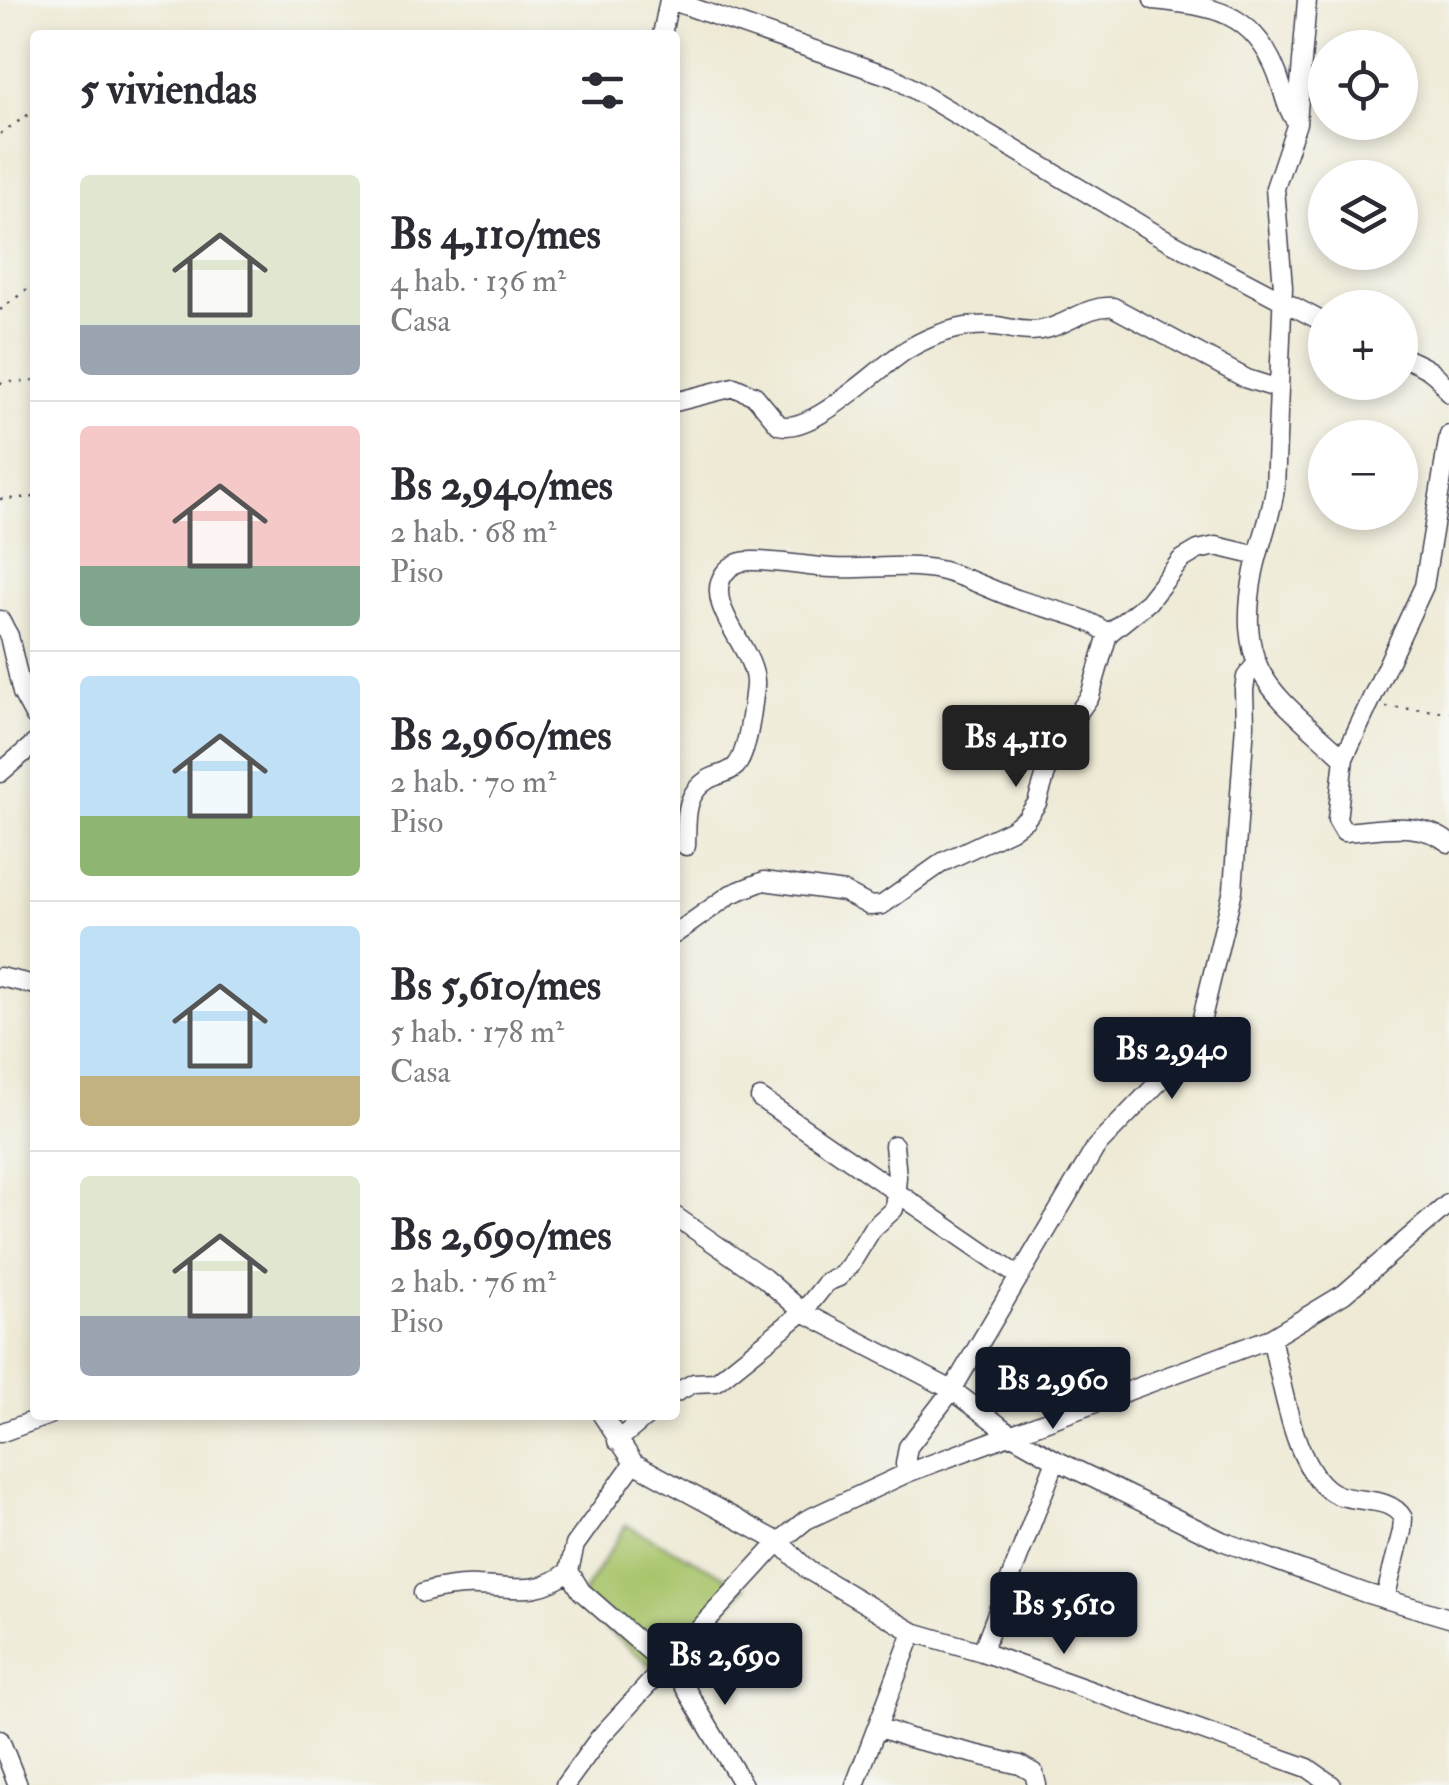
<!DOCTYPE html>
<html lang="es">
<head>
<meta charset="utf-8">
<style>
	body { margin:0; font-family:"IM FELL Double Pica",serif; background:#f7f7f7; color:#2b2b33; height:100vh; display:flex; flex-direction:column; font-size:38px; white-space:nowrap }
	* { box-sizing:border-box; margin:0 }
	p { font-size:32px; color:#7c7c81 }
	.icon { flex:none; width:55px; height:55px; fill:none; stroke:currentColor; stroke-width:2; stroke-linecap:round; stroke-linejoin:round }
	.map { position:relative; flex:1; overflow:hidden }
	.drawer { position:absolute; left:30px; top:30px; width:650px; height:1390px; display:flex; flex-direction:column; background:#fff; border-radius:10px; box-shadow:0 5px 15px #0003 }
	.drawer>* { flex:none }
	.fabs { position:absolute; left:1308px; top:30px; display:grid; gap:20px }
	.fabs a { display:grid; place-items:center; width:110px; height:110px; border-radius:50%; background:#fff; box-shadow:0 5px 15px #0003; font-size:50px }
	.price { position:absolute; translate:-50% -85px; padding:0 22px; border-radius:10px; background:#111827; color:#fff; font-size:32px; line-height:65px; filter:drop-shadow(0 2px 5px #0008) }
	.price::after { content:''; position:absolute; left:50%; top:60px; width:30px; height:22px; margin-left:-15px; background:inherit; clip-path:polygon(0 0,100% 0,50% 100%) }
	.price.on { background:#222; color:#fff }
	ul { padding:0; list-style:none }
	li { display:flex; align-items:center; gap:30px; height:250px; padding:0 50px }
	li+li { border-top:2px solid #e1e1e2 }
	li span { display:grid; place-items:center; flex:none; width:280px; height:200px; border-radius:10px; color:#555 }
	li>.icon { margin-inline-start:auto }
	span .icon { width:120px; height:120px; fill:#fffc; stroke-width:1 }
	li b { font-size:42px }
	h2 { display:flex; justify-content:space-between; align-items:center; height:120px; padding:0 50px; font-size:42px }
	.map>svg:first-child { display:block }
</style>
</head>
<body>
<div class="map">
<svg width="1449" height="1785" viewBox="0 0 1449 1785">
	<rect width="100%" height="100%" fill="#f6f6f2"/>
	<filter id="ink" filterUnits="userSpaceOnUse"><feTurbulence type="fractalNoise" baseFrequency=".01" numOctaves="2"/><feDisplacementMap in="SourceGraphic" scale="20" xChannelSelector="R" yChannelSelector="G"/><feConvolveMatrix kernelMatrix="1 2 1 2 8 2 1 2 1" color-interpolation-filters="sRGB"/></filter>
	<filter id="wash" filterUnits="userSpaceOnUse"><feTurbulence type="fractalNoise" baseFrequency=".0048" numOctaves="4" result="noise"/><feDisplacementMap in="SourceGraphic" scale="40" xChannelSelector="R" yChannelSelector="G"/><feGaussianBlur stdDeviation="2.25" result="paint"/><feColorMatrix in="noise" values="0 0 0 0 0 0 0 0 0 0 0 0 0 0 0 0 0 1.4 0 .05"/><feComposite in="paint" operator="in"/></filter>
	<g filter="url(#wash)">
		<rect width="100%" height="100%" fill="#eeead5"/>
		<path fill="#a9c56c" stroke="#667454" stroke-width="2.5" d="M626,1525L746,1587L661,1674L576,1605Z"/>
	</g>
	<g filter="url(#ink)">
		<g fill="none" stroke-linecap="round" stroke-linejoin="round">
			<g stroke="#414052" stroke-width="21">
				<path id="minor" d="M670,0L895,78L1156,234L1325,323
					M1153,0C1212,6 1253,11 1277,73C1284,91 1285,107 1297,123
					M1307,0L1297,123L1275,188L1283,287L1275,489C1271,517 1260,543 1254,571C1234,675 1274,693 1344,758L1337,820L1344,832C1380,830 1419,819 1449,843
					M662,35L669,0
					M1400,356C1421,365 1438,371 1449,393
					M675,402L734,387L755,396L779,425C813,435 878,367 908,349C935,333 964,323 996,326C1011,328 1025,333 1041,330C1068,326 1085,305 1113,307L1247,379L1279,389
					M0,620L9,636L22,693L35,717
					M1344,758L1424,586L1449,435
					M0,773L35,743
					M686,846C687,820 683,794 709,779C718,774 728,774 736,766C748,753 753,704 755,686C758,651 702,606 724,574C730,565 740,561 750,561C777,560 806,567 833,568C868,570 904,563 939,570C966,576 990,590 1017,599C1047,610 1083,613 1108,634
					M675,934L731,894L764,881L844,892L870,906L882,905L943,862L1011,830L1026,819L1037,803L1054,747L1090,696L1108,634L1148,602L1181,560L1198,550L1216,546L1258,556
					M0,977L35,985
					M760,1098L1018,1276
					M675,1216L764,1278L803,1312L952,1390L1012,1435L1056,1460L1222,1541L1365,1593L1449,1618
					M1271,1338C1282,1379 1294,1479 1338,1495C1359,1503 1390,1496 1403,1518L1402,1531L1385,1599
					M675,1393L694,1383L716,1382L803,1312L827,1282L839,1277L850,1265L872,1229L894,1209L897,1177L894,1145
					M602,1415L634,1463L779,1542L808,1570L913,1632L982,1652L1308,1768L1332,1785
					M0,1433L49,1415
					M617,1441L648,1415
					M634,1463L575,1545L569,1571L581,1591L678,1676L743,1785
					M907,1473L905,1464L908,1447L952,1390L1096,1147L1182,1058L1201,1022L1233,890L1245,724L1244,690L1246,677L1255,665
					M423,1593C441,1588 459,1585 478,1586C514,1587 539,1596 569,1571
					M982,1652L1056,1460
					M878,1727L909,1738L1020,1765L1034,1773L1037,1785
					M0,1740L18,1785
					M565,1785L600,1737L779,1542L806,1520L907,1473L1271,1338L1344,1294L1449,1203
					M855,1785L913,1632"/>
			</g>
			<path stroke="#414052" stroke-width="2.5" stroke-dasharray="2.5 8" stroke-linecap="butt" d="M0,134L35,110
				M0,310L35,283
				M0,383L35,380
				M0,499L35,497
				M1386,707L1449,712"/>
			<use href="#minor" stroke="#fff" stroke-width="18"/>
		</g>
	</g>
</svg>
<div class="fabs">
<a><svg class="icon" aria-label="locate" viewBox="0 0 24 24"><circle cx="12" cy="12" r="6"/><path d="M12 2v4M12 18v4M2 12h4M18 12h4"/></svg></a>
<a><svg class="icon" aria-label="layers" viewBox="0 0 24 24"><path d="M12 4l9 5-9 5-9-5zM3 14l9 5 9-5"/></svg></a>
<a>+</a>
<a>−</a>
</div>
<b class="price on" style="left:1016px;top:790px">Bs 4,110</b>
<b class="price" style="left:1172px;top:1102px">Bs 2,940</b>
<b class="price" style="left:1053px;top:1432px">Bs 2,960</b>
<b class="price" style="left:1064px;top:1657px">Bs 5,610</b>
<b class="price" style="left:725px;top:1708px">Bs 2,690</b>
<section class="drawer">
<h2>5 viviendas<svg class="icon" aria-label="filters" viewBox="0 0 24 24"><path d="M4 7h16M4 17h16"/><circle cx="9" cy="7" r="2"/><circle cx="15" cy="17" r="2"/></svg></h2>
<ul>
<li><span style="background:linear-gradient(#dfe7d0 75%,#9aa5b1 0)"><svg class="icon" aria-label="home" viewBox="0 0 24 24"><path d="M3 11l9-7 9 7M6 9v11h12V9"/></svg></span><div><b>Bs 4,110/mes</b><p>4 hab. · 136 m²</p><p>Casa</p></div></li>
<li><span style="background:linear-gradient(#f6c9c9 70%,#7fa58c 0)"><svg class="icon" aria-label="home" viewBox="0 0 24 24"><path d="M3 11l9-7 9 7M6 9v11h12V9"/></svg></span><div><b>Bs 2,940/mes</b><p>2 hab. · 68 m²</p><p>Piso</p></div></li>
<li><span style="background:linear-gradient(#bfe0f5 70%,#8fb573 0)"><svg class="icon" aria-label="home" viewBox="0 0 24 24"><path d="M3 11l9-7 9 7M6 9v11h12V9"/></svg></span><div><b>Bs 2,960/mes</b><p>2 hab. · 70 m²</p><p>Piso</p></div></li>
<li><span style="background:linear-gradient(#bfe0f5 75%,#c2b280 0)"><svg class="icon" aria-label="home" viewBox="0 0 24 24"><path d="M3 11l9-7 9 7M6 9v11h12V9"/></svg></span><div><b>Bs 5,610/mes</b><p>5 hab. · 178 m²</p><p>Casa</p></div></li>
<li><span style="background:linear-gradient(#dfe7d0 70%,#9aa5b1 0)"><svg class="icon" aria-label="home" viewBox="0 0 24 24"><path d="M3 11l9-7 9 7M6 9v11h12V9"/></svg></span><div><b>Bs 2,690/mes</b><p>2 hab. · 76 m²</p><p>Piso</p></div></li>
</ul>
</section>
</div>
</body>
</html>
